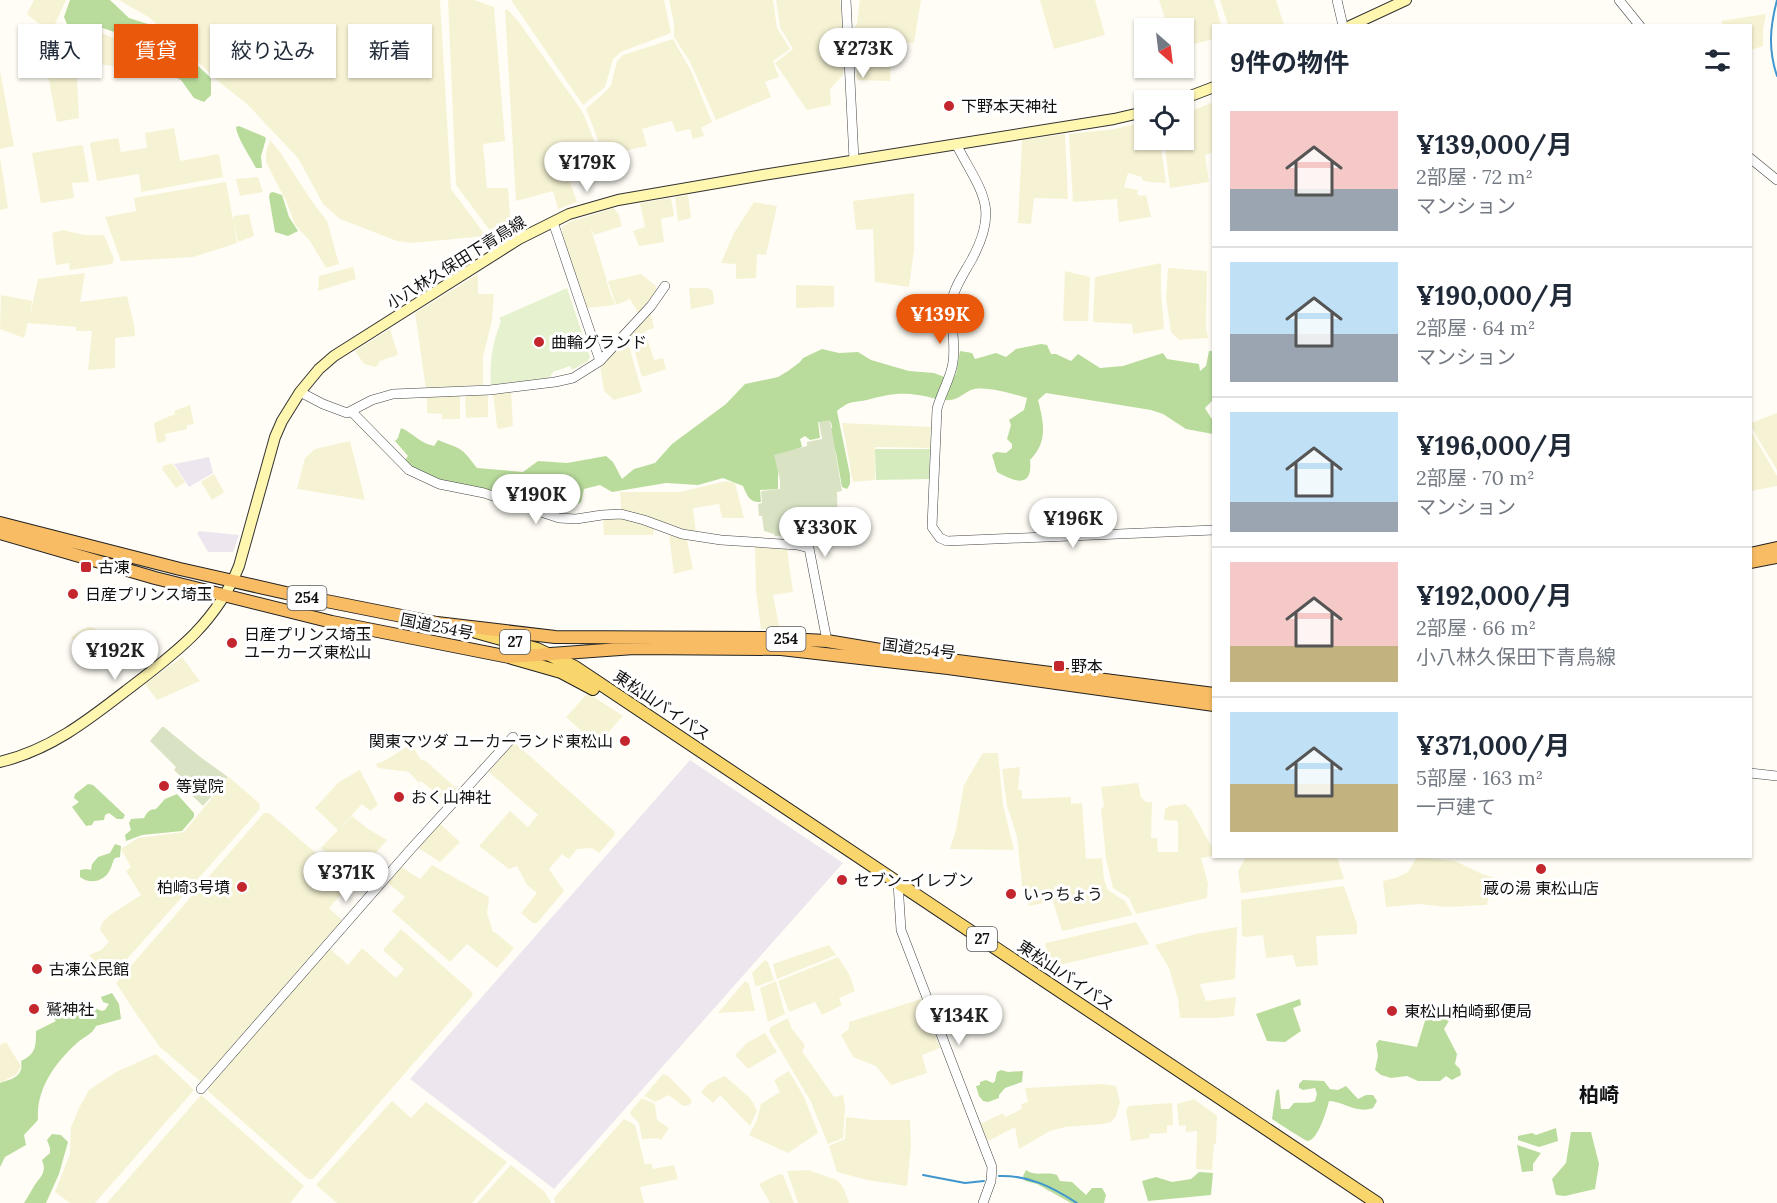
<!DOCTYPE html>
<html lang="ja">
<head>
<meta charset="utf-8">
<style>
	body { margin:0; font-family:Lora,"Noto Sans JP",serif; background:#f6f6f7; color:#1f2937; height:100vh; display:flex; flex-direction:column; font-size:22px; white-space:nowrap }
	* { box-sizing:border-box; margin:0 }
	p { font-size:20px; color:#747a83 }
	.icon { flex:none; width:33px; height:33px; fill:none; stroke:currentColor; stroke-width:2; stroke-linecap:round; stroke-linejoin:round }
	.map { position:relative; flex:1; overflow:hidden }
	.details { position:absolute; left:1212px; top:24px; width:540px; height:834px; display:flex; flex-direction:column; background:#fff; border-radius:0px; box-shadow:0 2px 4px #0004 }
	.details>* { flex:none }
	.top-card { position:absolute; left:18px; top:24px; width:570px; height:54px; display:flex; gap:12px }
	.needle { width:39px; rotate:152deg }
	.fabs { position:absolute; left:1134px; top:18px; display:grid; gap:12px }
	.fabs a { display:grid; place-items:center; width:60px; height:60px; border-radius:0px; background:#fff; box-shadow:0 2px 4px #0004; font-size:30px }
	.price { position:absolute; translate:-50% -51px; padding:0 14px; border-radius:21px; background:#fff; color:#222; font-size:20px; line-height:39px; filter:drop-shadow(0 2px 3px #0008) }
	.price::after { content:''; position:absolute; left:50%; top:36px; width:18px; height:14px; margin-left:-9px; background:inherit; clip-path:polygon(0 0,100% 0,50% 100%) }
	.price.active { background:#ea580c; color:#fff }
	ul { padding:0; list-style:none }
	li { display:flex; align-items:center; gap:18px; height:150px; padding:0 18px }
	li+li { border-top:2px solid #e0e1e3 }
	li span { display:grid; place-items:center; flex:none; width:168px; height:120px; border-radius:0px; color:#555 }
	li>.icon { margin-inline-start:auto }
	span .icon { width:72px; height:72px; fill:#fffc; stroke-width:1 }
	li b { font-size:26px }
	h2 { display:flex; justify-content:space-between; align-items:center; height:72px; padding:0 18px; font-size:26px }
	.chip { padding:0 21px; border-radius:0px; background:#fff; box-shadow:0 2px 4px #0004; font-size:21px; line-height:54px }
	.chip.active { background:#ea580c; color:#fff }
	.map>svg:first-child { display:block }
</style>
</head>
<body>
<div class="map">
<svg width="1777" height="1203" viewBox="0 0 1777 1203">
	<rect width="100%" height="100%" fill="#fffdf5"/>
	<path fill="#eee6ef" d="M209,457L213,473L189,487L174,464Z
		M199,531L239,535L233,552H208L197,533Z
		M690,760L843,863L554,1189L410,1079Z"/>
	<path fill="#f6f3d4" d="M34,0H66L54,26L38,23L27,14Z
		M119,0H440L451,189L486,236L411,243L397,241L340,219L323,204L298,158L246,103L224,86L150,18Z
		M448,0H474L494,7L505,141L483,144L487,188H508L511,232L498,236H494L456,185Z
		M511,0H664L671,33L621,52L613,59L605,87L583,105Z
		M669,0H773L777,28L790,49L773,61L779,77L765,82L771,97L716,120L690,62L674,37V23Z
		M776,0H840L844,53L843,75L830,89L831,105L807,110L775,63L793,49L780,27Z
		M860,0H921L914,43L897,42L892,55L890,81L857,80L854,28L857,23Z
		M1040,0H1095L1105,35L1054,49Z
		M1159,0H1214L1221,25L1214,26L1213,39L1184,47V28H1168Z
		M1220,0H1276L1284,25H1228Z
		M507,9L518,21L577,104L584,115L596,146L573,154L574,158L563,162L577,202L558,209L553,191L516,201L505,10Z
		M1766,14L1763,30V46L1751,50L1750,26L1723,25L1721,21Z
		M99,32L138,48L139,71L115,72L114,66L81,62L84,35L86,33Z
		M673,39L691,71L712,122L701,128L704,136L693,139L690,129L676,132L672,121L642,129L647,146L604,155L586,109L606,91L611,85L617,61L623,55Z
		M45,60L76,63L79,118L57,122Z
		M0,71L14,146L0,149Z
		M1213,102V152L1205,155L1209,182L1170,188L1164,140H1184V114Z
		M1144,122V140H1160L1166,183L1149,182L1142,180V177L1128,173L1124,187L1138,190L1137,194L1140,196L1146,195L1151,217L1119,222L1117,199L1073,202L1069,134L1114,129Z
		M174,128L180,161L219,154L223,177L141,192L139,174L97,181L90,144L92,142L118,138L121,152L147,148L145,133Z
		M1065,134L1068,199L1034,198L1031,224L1018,223L1022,140Z
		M270,140L280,152L311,200L327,221L339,264L326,268L310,241L295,225L287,203L266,162V152Z
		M81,145L83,146L89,182L72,183L74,198L41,203L32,153Z
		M0,157L8,208L0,210Z
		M258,177L263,192L240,196L236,179Z
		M226,182L233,220L234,216L249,214L254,236L238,242L234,223L237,243L206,253L193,257L121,261L105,217L136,211L134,198Z
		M914,193V250L909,287L875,282L873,229L856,230L853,201Z
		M688,195L691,218L678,221L675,197Z
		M671,198L674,216L661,219L664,242L639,246L633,231L645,227L640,203Z
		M754,202L777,206L766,255L757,254L756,278L736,279V264L721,263L734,233Z
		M614,208L619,215L622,226L594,235L590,226L607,281H606L615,305L586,308L562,236V227L569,222Z
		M63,230L84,235H104L114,259L112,264L70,270L69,263L56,265L52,233Z
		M1161,263V292L1164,329L1133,334L1132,324L1093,322L1095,277Z
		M353,267L356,279L318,291L319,276Z
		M1168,268L1207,271L1206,326L1208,338L1179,340L1171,332L1166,298Z
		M1065,271L1090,277L1088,321H1063Z
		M85,273L80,302L127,296L134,324L135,336L115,338V368L88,370L92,331H76V327L28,323L24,338L0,329L1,295L32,301L30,315L38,279Z
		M478,274V294H494L492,320L483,357V385L426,389L415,313Z
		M641,274L656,286L657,290L655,293L638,313L630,299L616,305L608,281Z
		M796,285L834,286V307L796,308Z
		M689,288H708L713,291L714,304L691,309Z
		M650,311L654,328L645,331L654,360L663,358L666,369L642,377L630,335Z
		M390,329L398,355L380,361L376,367L364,364L355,351Z
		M627,339L642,392L614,400L604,391L600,365Z
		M511,391L513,426L499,429L497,427L493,393Z
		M488,394V417L466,418L465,396Z
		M460,396V419H442V414L427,413V397Z
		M190,405L194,424L187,425V429L165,434L166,441L157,443L154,423L175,414L174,411Z
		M1777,413V470L1750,425L1751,423Z
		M842,423L931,427L930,448L875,447V480L853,482Z
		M1751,431L1777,476V486L1751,491Z
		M350,441L365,500L297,489L305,458L315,449Z
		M172,463L185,482L176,488L162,469L163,466Z
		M214,474L224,492L212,500L201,482Z
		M726,481L735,483L744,518H722L719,504L693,508L696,533L621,509L620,492H680Z
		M614,517L634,521L654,529L653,535H604L603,518Z
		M669,535L687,540L693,569L674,574Z
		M755,545L787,549L793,592L773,595L780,630L761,629L756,591Z
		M88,627L94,628L100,633L81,646L71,638L81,630Z
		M182,657L200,681L157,700L145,684Z
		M588,693L623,716L597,745L566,717Z
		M514,742L614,831L615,835L599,853L592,848L577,849L569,859L562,854L549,869L564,891L537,923H533L521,913L537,893L527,885L517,866L509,869L479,846L510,811L528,827L538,815L489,772Z
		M411,744L421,760L426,761L457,789L446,801L421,781L419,783L409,772L378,768L376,764L386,760Z
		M985,753H998L1003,805L1014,850L950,849L956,830L964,785L982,754Z
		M1020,767L1018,790H1022V799L1071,797V804L1082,803L1086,859L1102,858L1104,879L1108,890L1125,901L1133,915L1062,931L1053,901L1029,906L1023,894L1017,836L1007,806L1002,769Z
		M360,770L378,805L370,811L362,804L339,829L352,816L368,829L387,840L354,878L321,848L338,830L315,808L339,782Z
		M229,777L259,803L260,809L112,976H109L89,955L101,950L109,942L100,930L102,923L110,915L141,895L126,871L131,867L121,849L138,838L184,832Z
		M1138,783L1141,797L1146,802H1152L1151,838H1157L1158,852H1178V821L1164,820L1165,809L1169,806L1185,804L1191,809L1209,842L1213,847V856L1201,858L1208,884L1207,898L1136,914L1129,898L1113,888L1106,859L1101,808L1104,807L1101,787Z
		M264,813H269L351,883L329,908L342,920L201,1082L160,1047L139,1018L116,983Z
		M439,823L460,842L440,862L418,848Z
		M1246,857H1337L1344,879L1241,893L1238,871Z
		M1417,857L1455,861L1482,874L1495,878L1489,894L1487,905L1447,907L1419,904L1386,907L1383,881L1396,878L1408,872Z
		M432,865L489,897L487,913L493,932L496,933L514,948L497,968L467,944L450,962L392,911L405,897L387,882L401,867L420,879Z
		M1344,886L1357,924V934L1316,936L1318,965L1296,967L1293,955L1266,958L1263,935L1245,937L1242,935L1241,900Z
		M1136,922L1149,944L1055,966L1052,964L1045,945L1046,943Z
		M1237,927L1235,979L1200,984L1206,1001L1236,997L1234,1016L1216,1018H1180L1178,999L1169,968L1155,945L1196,934Z
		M401,929L472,992L473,995L313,1179H308L208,1091L209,1085L329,948L348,965L362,948L396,978L404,969L383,950Z
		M829,945L836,955L777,979L773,964Z
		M838,957L849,974L855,991L839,998L842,1005L822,1015L815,1002L789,1012L778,981Z
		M765,960L768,962L774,980L758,986L755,985L752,973Z
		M745,981L749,984L755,1011L718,1013Z
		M776,981L785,1014L768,1022L760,988Z
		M921,999L940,1048L922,1055L927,1073L891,1085L876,1066L853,1057L841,1035L849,1029V1022Z
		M788,1018L792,1029L804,1044L805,1046L802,1051L834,1097L843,1095L845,1108L843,1138L828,1144L810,1100L769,1031L771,1027Z
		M765,1033L777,1052L748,1069L735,1055L747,1043Z
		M6,1042L21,1066L17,1074L0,1083V1045Z
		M156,1054L194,1090L95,1203H70L55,1192L70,1154L71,1127L79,1108L89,1090L116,1072Z
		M789,1071L804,1097L818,1133L788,1153L749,1135L757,1120L761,1104L780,1092L774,1080Z
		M663,1074L668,1076L691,1099L692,1102L689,1105L683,1106L669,1095L655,1102L644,1096Z
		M725,1076L749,1097L754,1104L757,1111L750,1126L720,1095L713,1103L701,1092L708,1084Z
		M1104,1084L1116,1086L1120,1102L1116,1116L1111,1122L1103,1124L1065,1127L1050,1131L1019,1149L1015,1127L988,1141L980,1124L1003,1113L1005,1117L1022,1109L1021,1104L1028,1102L1025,1088Z
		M201,1095L304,1186L290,1203H107Z
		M642,1098L655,1104L657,1120L669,1128L661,1140L658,1138L642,1139L639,1123L631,1115L630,1112Z
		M1194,1099L1217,1116L1216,1144H1214L1212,1170L1196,1169L1197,1131L1186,1132V1125L1179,1126L1177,1104Z
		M392,1101L411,1118L426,1102L507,1162L472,1203H337L316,1185Z
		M1172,1103L1173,1125L1167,1126V1133L1150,1134L1149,1138L1131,1141L1126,1110L1129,1106Z
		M846,1117L872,1120H910L911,1145L907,1186L867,1180L837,1172L829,1146L845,1139Z
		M624,1119L635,1125L645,1165L651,1163L653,1169L674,1165L678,1179L640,1187L644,1203H555L554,1198Z
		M511,1165L545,1192L551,1203H477Z
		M808,1170L837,1180L843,1187L849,1203H798L787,1171Z
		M779,1174L783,1175L794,1203H770L759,1184Z"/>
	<path fill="#d5ebbd" d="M875,449H930L929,479L876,480Z"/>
	<path fill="#b9dc9c" d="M70,0H110L129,18L151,25L168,38L211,78V95L204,102L194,98L181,80L164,71L155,56L143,45L120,34L91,24L78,26L67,24L64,17Z
		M239,126L265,137L266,139L261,156L262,168H256C250,156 237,138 236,127Z
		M273,192L282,195L289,217L298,231L288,236L275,232L269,197L270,193Z
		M1041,344L1047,345L1051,354H1056L1071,361L1078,354L1100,368L1123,366L1163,353L1167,359L1199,364L1200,371L1206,366L1209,351H1213V400L1205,408L1211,418L1213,419V434L1186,429L1163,414L1151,410L1046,393L1038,400C1044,423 1048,442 1030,460C1033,489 1015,482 997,472L992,455L996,452L1006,453L1012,448V444L1007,439L1011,425L1009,420L1024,410L1027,398C1013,394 984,385 971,390C964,393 959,399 950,400C940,401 928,396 918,395C899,392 885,395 867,400C851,403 851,400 837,411L850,475V484L847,489L842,487L836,453L829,432L832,427L831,422H818L820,438L810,440L805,436L800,439L802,447L785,453L778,471V489L760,490L761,502C749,503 747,495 743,486L723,478L698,485L666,483L612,492L600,485L584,489L581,502L572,508L557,510L474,486L435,479L407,464L405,460L408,456L395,441L398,438L401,428C415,434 419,443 434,446L438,440C463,450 460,446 477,468L523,472L538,461L567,463L606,456L613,462L622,479L634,469L655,463L672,444L726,404L745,384L778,377L788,371L800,362L803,358L822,349L839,353L858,352L871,360L895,367L909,371L934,373L952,380L956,374L960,351L972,353L975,359L996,353L1006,357L1016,349Z
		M88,784L93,785L125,815L123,819H117L109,813L105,815L104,820L94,821L92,825L86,826L72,807L79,802L74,798L75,794Z
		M177,794L194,813V817L182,831L142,835L126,841L125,835L131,830L129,823L131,819L144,818C147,812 150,809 156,809L165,799Z
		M115,844L121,846L120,857L115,858C112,862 112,868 108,873C102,882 89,884 80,877V870L86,869L91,870L92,864L98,857L110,853Z
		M112,993L119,1004L121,1019L96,1026C92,1035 83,1037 76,1044C54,1064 36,1090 38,1120L24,1135L26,1145L5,1157L0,1167V1083C12,1079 24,1077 21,1061C36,1054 36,1046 36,1031L56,1021L49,1013L51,1011L87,1005L102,1011L105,1010L109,1004L103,1002L101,997Z
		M1300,999L1301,1005L1293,1008L1301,1031L1285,1042L1267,1041L1256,1014Z
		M1428,1011H1433L1452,1016L1444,1029L1457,1054L1455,1064L1460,1069L1461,1075L1452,1080L1446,1076L1440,1081H1418L1407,1076L1391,1078L1381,1075L1375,1070L1378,1056L1376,1044L1379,1040L1417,1047Z
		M1001,1070L1008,1072L1023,1071L1022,1082L1005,1088L999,1095V1098L988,1102L983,1101L979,1096L976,1086L980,1085V1082L986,1080L993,1083L995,1081L997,1072Z
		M1303,1080L1324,1081L1330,1089L1338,1090L1346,1086L1358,1099L1366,1095H1373L1377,1101L1373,1108C1357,1114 1345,1102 1329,1101C1327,1110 1318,1140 1308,1141C1305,1141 1277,1122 1272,1119L1276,1091L1279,1089L1281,1109H1289L1294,1103C1302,1102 1308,1104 1315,1101L1317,1094L1315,1088L1303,1090L1299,1088V1084Z
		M1556,1128L1558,1141L1539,1147L1518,1140V1136L1532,1133L1536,1135Z
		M1571,1132H1591L1599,1164L1595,1189L1565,1196L1556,1195L1552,1179L1566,1163Z
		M52,1134L61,1135L68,1142L59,1174L46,1203H24C28,1197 31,1191 34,1186C41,1176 47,1172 42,1160L50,1153V1148L47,1140Z
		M1517,1145L1541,1153L1533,1164V1171L1522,1172Z
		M1026,1170C1036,1177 1046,1171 1057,1175L1060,1181L1072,1182L1086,1195L1092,1188H1102L1106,1195L1104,1203H1071L1037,1184L1025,1181L1023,1176Z
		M1199,1172L1213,1173L1211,1195L1148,1201L1142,1181L1156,1177L1172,1182L1191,1179Z"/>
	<path fill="#d9e3c4" d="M830,420L842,491L837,492L838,533L775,536L774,534L764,531L762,516H759L758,504L762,503L761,491L780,489V480L774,455L807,446V442L822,439L819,422Z
		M162,727H164L199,756L228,777L203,806L184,788L190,780L185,776L182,778L174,770L176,767L150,741Z"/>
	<path fill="#e6f2cf" d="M567,288L590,357L588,361L572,370L570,366L553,372L549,378L491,385C489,362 493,342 501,321L499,318Z"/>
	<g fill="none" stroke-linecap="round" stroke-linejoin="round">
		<path stroke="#3f96cf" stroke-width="2" d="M1777,0C1770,27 1768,49 1777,76
			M923,1175L965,1183L984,1181
			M999,1176C1029,1175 1052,1187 1077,1203"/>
		<g stroke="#444" stroke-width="10">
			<path id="tertiary" d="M846,0L854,160
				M1337,0L1343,26
				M1619,0L1640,26
				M956,144C981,192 1000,207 972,259C965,272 954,287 952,301C950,321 956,342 953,362C951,378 941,393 937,409L932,527L940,538L947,541L1214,530
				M1750,158L1777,180
				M553,222L600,361
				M300,392L323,404L347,413L372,400L393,394L490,390L555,382L573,378L600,361L651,306L665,286
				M352,412L409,470L439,484L484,493L559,518L576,519L602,515L621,514L644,520L682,534L721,540L797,545L809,548L827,641
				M1750,773L1777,776
				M898,883L901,930L992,1167L991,1181L983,1203
				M201,1089L410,850L513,737"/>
		</g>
		<g stroke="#333" stroke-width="12">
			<path id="secondary" d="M1350,26L1406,0
				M1180,100L1214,87
				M0,762C50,750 87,721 127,690C174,654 216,624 239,566L275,437L282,421L300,392L319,369L334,356L519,239L569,214L618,200L763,175L1114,119L1144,112"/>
		</g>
		<g stroke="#222" stroke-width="14">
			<path id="primary" d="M476,632L537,649L575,667L1377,1203
				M512,658L561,672L593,689"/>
		</g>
		<g stroke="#222" stroke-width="14">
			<path id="trunk" d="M0,523L180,569L286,593L437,623L555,637L765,638L827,641L904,654L1214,694
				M0,533L155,578L332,622L509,657L634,648L781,649L948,668L1214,705
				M1750,554L1777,548
				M1750,562L1777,557"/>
		</g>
		<use href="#tertiary" stroke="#fff" stroke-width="9"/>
		<use href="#secondary" stroke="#fff6b0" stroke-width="10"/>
		<use href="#primary" stroke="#f9d66b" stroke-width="12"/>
		<use href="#trunk" stroke="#f7bc64" stroke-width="12"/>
	</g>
	<g fill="#c4262e" stroke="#fff" stroke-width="2">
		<circle cx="949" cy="106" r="6"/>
		<circle cx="539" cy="342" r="6"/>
		<rect x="80" y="561" width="12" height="12" rx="3"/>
		<circle cx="73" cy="594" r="6"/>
		<circle cx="232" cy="643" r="6"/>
		<rect x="1053" y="660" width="12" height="12" rx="3"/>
		<circle cx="625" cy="741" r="6"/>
		<circle cx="164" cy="786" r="6"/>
		<circle cx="399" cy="797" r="6"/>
		<circle cx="1541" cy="869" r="6"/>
		<circle cx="842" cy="880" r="6"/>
		<circle cx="242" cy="887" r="6"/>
		<circle cx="1011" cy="894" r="6"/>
		<circle cx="37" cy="969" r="6"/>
		<circle cx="34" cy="1009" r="6"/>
		<circle cx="1392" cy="1011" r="6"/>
	</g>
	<g text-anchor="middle" stroke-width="6" stroke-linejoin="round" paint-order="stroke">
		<g fill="#fff" stroke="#585858" stroke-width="1.5">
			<rect x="287.5" y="586" width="39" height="24" rx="4.5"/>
			<rect x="766.5" y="627" width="39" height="24" rx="4.5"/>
			<rect x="500" y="630" width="30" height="24" rx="4.5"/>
			<rect x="967" y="927" width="30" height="24" rx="4.5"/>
		</g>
		<g font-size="15" font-weight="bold" fill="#111">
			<text x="307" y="603">254</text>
			<text x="786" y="644">254</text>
			<text x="515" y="647">27</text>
			<text x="982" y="944">27</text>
		</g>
		<g font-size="16" fill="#111" stroke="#fff" text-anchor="start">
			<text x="961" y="112">下野本天神社</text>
			<text x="551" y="348">曲輪グランド</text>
			<text x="98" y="573">古凍</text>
			<text x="85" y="600">日産プリンス埼玉</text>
			<text x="244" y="640">日産プリンス埼玉<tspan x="244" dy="18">ユーカーズ東松山</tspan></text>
			<text x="1071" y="672">野本</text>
			<text x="613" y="747" text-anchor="end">関東マツダ ユーカーランド東松山</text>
			<text x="176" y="792">等覚院</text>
			<text x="411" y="803">おく山神社</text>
			<text x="854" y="886">セブン-イレブン</text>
			<text x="230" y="893" text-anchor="end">柏崎3号墳</text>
			<text x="1541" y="894" text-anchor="middle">蔵の湯 東松山店</text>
			<text x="1023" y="900">いっちょう</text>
			<text x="49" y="975">古凍公民館</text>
			<text x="46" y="1015">鷲神社</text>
			<text x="1404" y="1017">東松山柏崎郵便局</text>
		</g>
		<g font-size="16" fill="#111" stroke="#fff">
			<text transform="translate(456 262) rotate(-32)" y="6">小八林久保田下青鳥線</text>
			<text transform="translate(437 626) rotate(11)" y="6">国道254号</text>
			<text transform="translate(919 648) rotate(7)" y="6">国道254号</text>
			<text transform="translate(662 705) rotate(34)" y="6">東松山バイパス</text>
			<text transform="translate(1066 975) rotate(34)" y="6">東松山バイパス</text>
		</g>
		<g font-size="20" font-weight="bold" fill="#111" stroke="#fff">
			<text x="1599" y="1102">柏崎</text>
		</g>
	</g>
</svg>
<div class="fabs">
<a><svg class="needle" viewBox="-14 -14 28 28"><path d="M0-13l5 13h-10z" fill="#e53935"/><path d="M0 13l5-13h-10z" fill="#747a83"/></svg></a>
<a><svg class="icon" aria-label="locate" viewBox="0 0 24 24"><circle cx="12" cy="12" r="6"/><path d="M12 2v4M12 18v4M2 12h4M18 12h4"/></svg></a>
</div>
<b class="price" style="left:863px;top:79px">¥273K</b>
<b class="price" style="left:587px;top:193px">¥179K</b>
<b class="price active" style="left:940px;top:345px">¥139K</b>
<b class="price" style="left:536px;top:525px">¥190K</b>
<b class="price" style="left:1073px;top:549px">¥196K</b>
<b class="price" style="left:825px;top:558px">¥330K</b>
<b class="price" style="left:115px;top:681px">¥192K</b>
<b class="price" style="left:346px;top:903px">¥371K</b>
<b class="price" style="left:959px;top:1046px">¥134K</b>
<div class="top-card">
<a class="chip">購入</a>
<a class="chip active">賃貸</a>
<a class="chip">絞り込み</a>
<a class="chip">新着</a>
</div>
<section class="details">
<h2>9件の物件<svg class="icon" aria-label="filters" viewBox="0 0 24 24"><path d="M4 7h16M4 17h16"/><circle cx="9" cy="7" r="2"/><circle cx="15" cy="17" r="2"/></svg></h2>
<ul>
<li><span style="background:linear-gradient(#f6c9c9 65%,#9aa5b1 0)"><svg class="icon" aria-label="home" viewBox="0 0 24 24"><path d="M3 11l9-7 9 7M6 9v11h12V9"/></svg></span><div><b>¥139,000/月</b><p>2部屋 · 72 m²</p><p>マンション</p></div></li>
<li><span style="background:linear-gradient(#bfe0f5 60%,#9aa5b1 0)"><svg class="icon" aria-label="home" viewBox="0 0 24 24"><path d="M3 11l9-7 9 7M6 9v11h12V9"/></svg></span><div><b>¥190,000/月</b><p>2部屋 · 64 m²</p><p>マンション</p></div></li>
<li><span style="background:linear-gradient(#bfe0f5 75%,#9aa5b1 0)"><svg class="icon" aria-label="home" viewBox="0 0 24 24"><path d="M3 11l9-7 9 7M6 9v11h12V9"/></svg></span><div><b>¥196,000/月</b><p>2部屋 · 70 m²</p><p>マンション</p></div></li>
<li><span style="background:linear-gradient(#f6c9c9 70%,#c2b280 0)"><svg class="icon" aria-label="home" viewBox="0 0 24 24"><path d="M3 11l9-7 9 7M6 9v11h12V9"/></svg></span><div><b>¥192,000/月</b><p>2部屋 · 66 m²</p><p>小八林久保田下青鳥線</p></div></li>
<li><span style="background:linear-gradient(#bfe0f5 60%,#c2b280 0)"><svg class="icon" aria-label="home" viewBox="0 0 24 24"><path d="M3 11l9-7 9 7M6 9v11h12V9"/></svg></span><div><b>¥371,000/月</b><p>5部屋 · 163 m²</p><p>一戸建て</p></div></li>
</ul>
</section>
</div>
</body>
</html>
